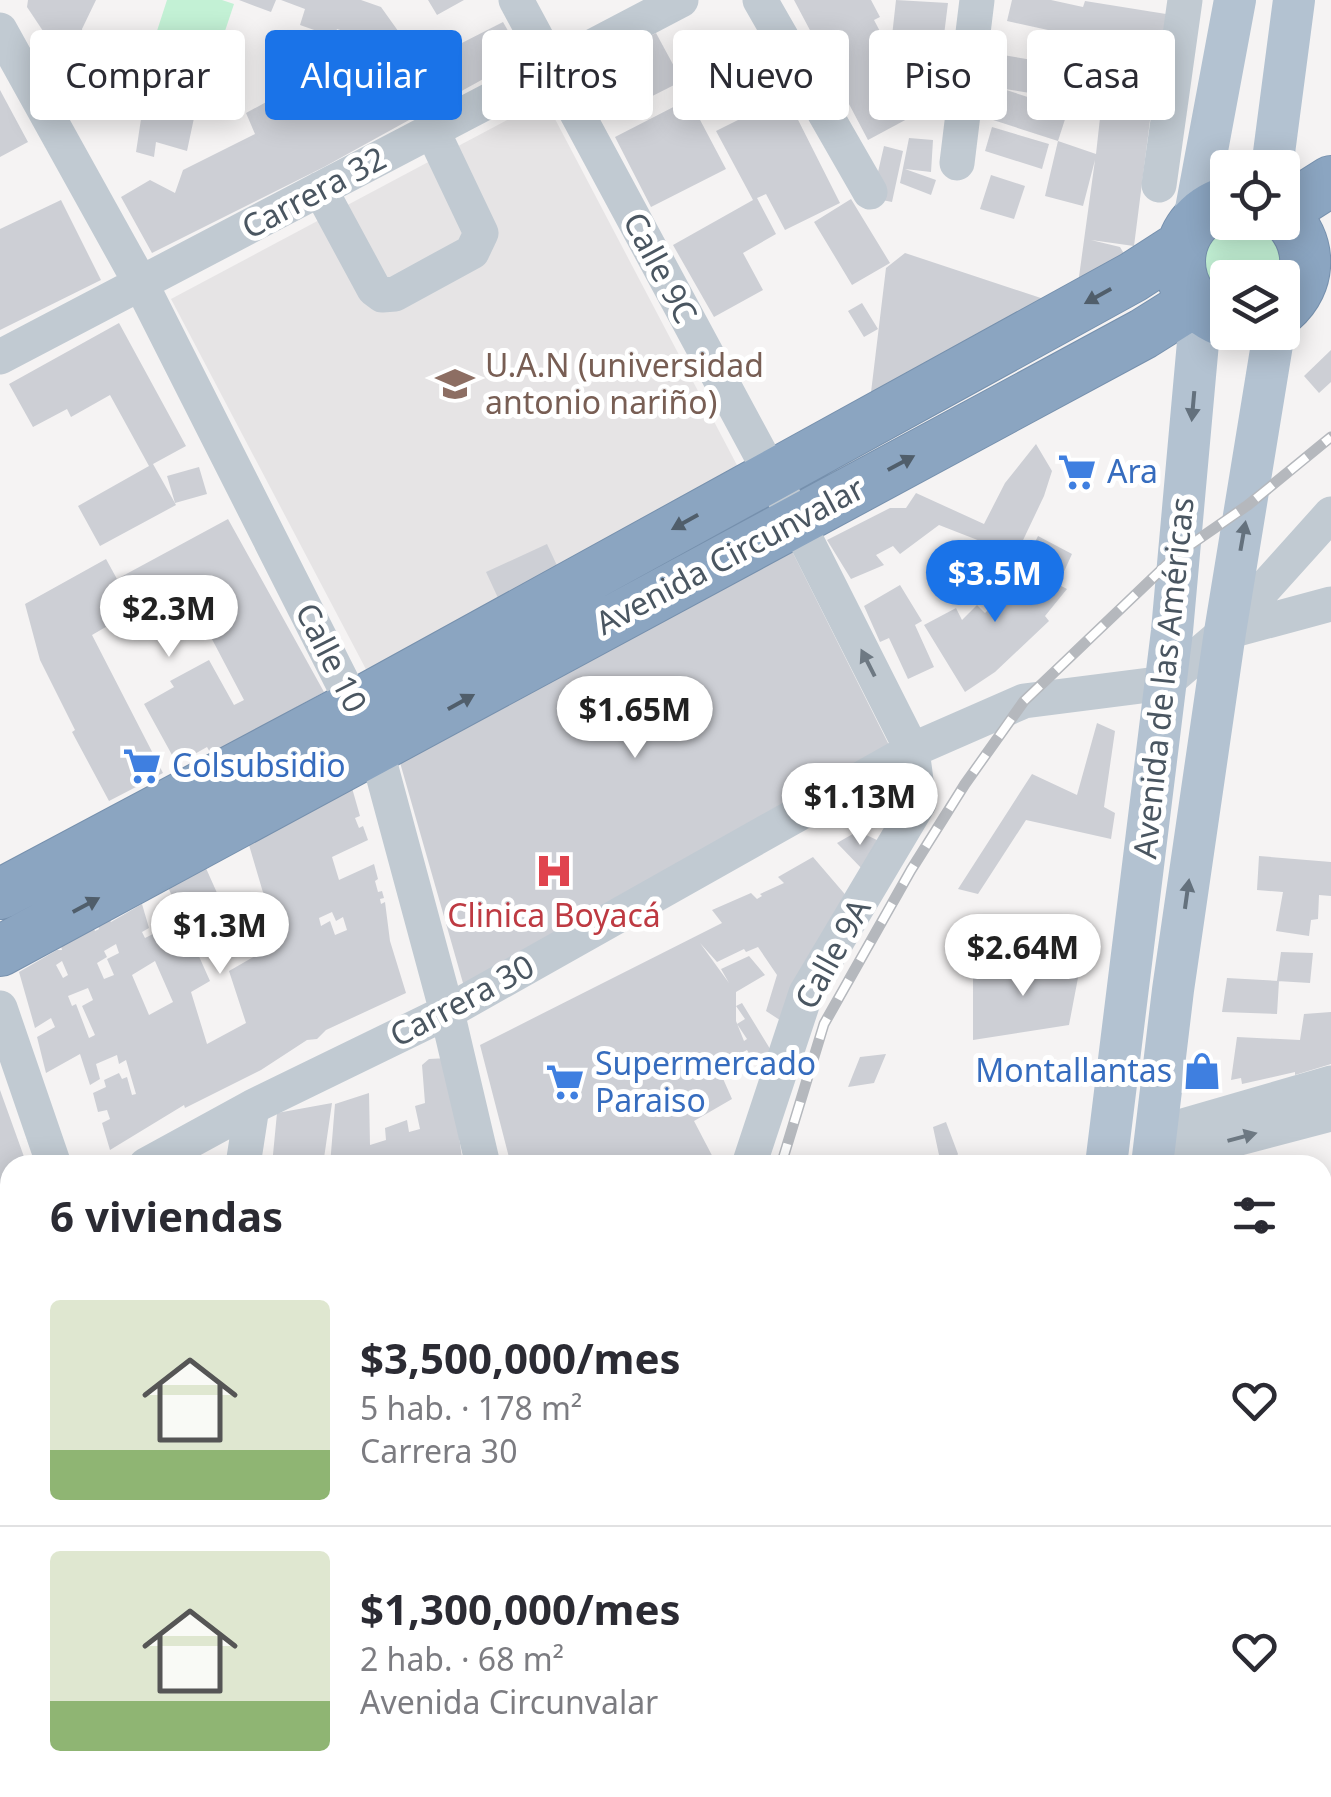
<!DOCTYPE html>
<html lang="es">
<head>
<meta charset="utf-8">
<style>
	body { margin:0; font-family:"Noto Sans",sans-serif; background:#f7f7f7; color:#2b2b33; height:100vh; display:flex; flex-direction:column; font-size:38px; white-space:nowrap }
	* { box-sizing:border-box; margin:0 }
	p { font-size:32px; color:#7c7c81 }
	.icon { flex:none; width:55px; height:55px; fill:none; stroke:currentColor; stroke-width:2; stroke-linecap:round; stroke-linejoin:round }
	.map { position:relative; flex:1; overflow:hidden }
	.panel { position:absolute; left:0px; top:1155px; width:1332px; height:642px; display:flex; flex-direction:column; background:#fff; border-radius:30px 30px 0 0; box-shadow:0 5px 25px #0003 }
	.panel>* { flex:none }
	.banner { position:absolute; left:30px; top:30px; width:1272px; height:90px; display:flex; gap:20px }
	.fabs { position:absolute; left:1210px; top:150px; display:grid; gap:20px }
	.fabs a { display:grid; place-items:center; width:90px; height:90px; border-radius:10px; background:#fff; box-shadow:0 5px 25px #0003; font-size:50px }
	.price { position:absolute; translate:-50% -85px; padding:0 22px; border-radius:35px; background:#fff; color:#222; font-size:32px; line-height:65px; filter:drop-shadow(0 2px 5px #0008) }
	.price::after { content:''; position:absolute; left:50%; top:60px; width:30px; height:22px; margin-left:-15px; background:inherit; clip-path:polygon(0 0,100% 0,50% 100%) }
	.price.on { background:#1a73e8; color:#fff }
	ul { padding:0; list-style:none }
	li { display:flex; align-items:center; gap:30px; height:250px; padding:0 50px }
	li+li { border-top:2px solid #e1e1e2 }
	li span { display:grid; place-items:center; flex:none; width:280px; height:200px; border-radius:10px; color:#555 }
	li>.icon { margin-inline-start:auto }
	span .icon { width:120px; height:120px; fill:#fffc; stroke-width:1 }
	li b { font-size:42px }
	h2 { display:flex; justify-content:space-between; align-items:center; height:120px; padding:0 50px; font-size:42px }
	.chip { padding:0 35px; border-radius:10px; background:#fff; box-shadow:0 5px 25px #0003; font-size:35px; line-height:90px }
	.chip.on { background:#1a73e8; color:#fff }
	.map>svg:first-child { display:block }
</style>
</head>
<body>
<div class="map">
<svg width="1331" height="1797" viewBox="0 0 1331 1797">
	<rect width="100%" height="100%" fill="#f5f3f3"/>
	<path fill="#e6e4e5" d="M545,100L739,469L369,675L171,299Z"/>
	<path fill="#c3f1d5" d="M167,0H222L234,4L217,55L156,34Z
		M1228,222L1264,225L1281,246V277L1228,278L1227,300L1210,288L1201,250Z"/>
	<path fill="#cdcfd5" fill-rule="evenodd" d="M28,0H96L82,29L88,54L51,43L27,7Z
		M239,0H276L271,12Z
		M281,0H361L381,7L401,35L398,55L446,34L454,47L503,22L523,57L324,167L152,253L121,197L150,180L175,193L183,170L255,134L246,113L279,95L284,103L321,79L331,95L356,80L392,96L396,70L364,59L370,40L337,29L334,37L300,25L305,9Z
		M428,0H464L437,15Z
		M794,0H871L880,17L874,20L922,111L868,140Z
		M896,0L948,3L943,43L892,36Z
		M1012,0H1051L1083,7L1085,1L1166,14L1162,49L1080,37L1007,21Z
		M656,33L682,81L605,120L580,73Z
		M907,42L944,48L939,76L903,70Z
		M1003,55L1074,67L1068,99L999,88Z
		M921,76L943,81L938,102L917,97Z
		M1104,82L1154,89L1134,246L1091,240L1120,247L1126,257L1078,284L1095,160L1083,206L1045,196L1058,141L1096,154Z
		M1000,88L1068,110L1058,141L990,119Z
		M0,90L28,142L0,157Z
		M786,96L840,203L785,230L766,194L757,198L776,234L743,253L763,290L714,317L673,245L753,200L716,131Z
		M689,99L726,169L651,207L615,137Z
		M143,106L194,118L187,151L156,142L154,157L136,152Z
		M992,127L1049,144L1042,169L985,151Z
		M909,138L933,140L931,172L905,169L936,180L931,195L900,183Z
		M884,146L903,151L892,202L872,198Z
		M991,175L1025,186L1014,219L980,209Z
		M851,199L890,263L852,285L814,222Z
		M61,200L101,280L0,330V229Z
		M905,253L1059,304L869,409L886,268Z
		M862,303L878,329L864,337L848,311Z
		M119,323L186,446L153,464L176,505L100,546L78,506L149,466L110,395L71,417L67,409L33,427L9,384Z
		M1331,350V382L1319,393L1304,376Z
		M1036,444L1052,471L1044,496L1016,555L939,525L900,554L893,546L876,555L884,565L851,579L827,540L890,508H906L916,493L984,524L1005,483Z
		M199,467L207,494L175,503L167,476Z
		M228,519L324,692L211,754L207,747L177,764L144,704L174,687L170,681L209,660L234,705L244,700L204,624L232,609L214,577L209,580L206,575L137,613L135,610L92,635L163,773L109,801L72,732L75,730L40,660L25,604L106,559L117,579Z
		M1038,536L1072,554L1062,576L1026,560Z
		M788,543L892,751L465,990L397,752Z
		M547,544L560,572L499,600L486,572Z
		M1013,561L1067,589L1045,616L1049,621L995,672L965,692L924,625L956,608L962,620L977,605L985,613L991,607L983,595Z
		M900,585L922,621L915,625L934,667L908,679L889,638L880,642L864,606Z
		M1097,723L1115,731L1104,807L1115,813L1111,839L1026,820L978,894L958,889L1032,774L1077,795Z
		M352,788L360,816L355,818L359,828L363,826L368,840L332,857L339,880L374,864L378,879L375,881L378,892L382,891L384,898L380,899L381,904L385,902L390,941L406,993L326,1030L317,1039L307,1040L261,1070L185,1108L184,1105L110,1150L102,1123L110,1119L107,1110L98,1112L93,1093L106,1087L104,1080L119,1073L122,1079L127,1077L132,1095L136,1094L126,1060L119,1064L117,1055L96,1064L100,1079L90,1085L80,1054L46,1073L37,1037L55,1027L51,1018L35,1028L19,972L57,950H62L61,946L93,927L95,931L99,929L98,925L109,918L111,922L142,904L149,928L142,932L145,938L155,933L163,950L189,936L168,887L205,866L230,922L193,943L210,981L191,992L207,1044L246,1023L229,971L278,943L249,845ZM332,912L336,921L343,917L347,930L335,935L330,921L321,926L319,918ZM116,944L119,953L107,959L114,975L104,979L97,963L107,957L104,951ZM62,961L68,975L63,978L56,965ZM155,961L173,1002L149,1015L132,975ZM88,988L93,1000L82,1006L95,1035L89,1038L76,1004L72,1006L68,996Z
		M858,831L879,841L865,872L837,843Z
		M1259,856L1331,862V896L1319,895L1318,919L1311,920L1309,936L1276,931L1283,892L1257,890Z
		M813,857L849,899L789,1026L766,1011L777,975L758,947L746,952L744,949L717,962L700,943L729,983L721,969L749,956L765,975L736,992V1006L742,1003L775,1057L758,1068L747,1050L717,1065L732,1099L694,1121L717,1165H511L480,1045L722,923L712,910L751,893L757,899L762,896L760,894L784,883L778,877ZM736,1006L745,1019L737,1024L747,1039L744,1041L736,1021Z
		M1281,952L1313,953L1310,983L1277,981Z
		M1081,962L1069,1025L973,1040V971Z
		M1227,978L1279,981L1277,1014L1222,1012Z
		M1331,1012V1064L1295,1075V1072L1242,1084L1241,1078L1231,1080L1237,1037L1300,1040L1304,1014Z
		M886,1054L874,1083L848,1087L860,1057Z
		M448,1058L463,1165H330L335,1104L369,1093L370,1145L386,1140L385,1128L407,1120L409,1132L420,1129L415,1106L425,1103L422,1065L429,1059Z
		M0,1090L27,1165H10V1212L0,1217Z
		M332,1103L323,1165H272L277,1113Z
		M946,1122L958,1154L952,1165H927L926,1160L939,1155L933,1127Z
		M3,1285L10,1287V1370L5,1389L8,1392L5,1415L0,1417V1292Z
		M1331,1512V1534L1322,1538V1515Z
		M1331,1561V1635L1322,1640V1564Z
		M10,1788H39L38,1797H7Z
		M285,1788H335L333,1797H305Z
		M366,1788H420L418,1797H367Z
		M489,1788H506V1797H489Z
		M515,1788H558L553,1797H514Z
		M600,1788H640L639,1797H598Z
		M743,1788H964L963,1797H742Z"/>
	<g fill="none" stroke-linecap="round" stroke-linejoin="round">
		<g stroke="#7690ad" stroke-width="52">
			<path id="highway" d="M1228,201C1164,221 1164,302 1228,323
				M1282,212L1331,181
				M1282,213C1313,241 1313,283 1282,310
				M0,894L355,705L1133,277L1181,246
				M0,951L1143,334L1194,302"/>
		</g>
		<path stroke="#c1cad2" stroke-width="35" d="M516,0L796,520L912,750L919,803L806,993L749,1165
			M760,0L870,192
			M0,30L141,284L376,749L447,1012L483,1165
			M957,163L977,0
			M1159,185L1185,0
			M320,189L374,289L382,295L395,294L472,252L481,233L432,130
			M0,357L681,0
			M1226,632L1331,604
			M0,1008L54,1165
			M1155,1134L1331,1083
			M1152,1161L1331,1114
			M146,1165L252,1107L447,1012L912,750L1024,701L1165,683L1225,632L1331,514
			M243,1165L252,1107
			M0,1246L10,1241
			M1322,1447L1331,1443
			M0,1575L10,1577
			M0,1677L10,1619
			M344,1797L346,1788
			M579,1797L580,1788
			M682,1797V1788"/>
		<path stroke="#b3c2d1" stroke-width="42" d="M1272,168L1294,0
			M1194,220L1235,0
			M1106,1165L1172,631L1201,309
			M1152,1165L1173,990L1225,632L1274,332
			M1030,1797L1031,1788
			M1077,1797L1078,1788"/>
		<use href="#highway" stroke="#8ba5c1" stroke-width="50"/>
		<g stroke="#b5b8bd" stroke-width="11">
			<path id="rail" d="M781,1165L824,1024L911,870L965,784L1024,701L1180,552L1248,505L1331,437
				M711,1797V1788"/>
		</g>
		<use href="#rail" stroke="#fff" stroke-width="8" stroke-dasharray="22" stroke-linecap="butt"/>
	</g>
	<defs><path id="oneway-solid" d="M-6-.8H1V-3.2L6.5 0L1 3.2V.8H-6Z" transform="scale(2.5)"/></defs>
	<g fill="#505e6b">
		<use href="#oneway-solid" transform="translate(1098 296) rotate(151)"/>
		<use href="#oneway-solid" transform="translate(901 463) rotate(-28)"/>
		<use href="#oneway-solid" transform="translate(685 522) rotate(151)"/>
		<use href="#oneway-solid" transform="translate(461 702) rotate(-29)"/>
		<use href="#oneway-solid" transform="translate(86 905) rotate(-28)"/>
	</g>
	<g fill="#64717d">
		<use href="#oneway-solid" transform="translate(1193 406) rotate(95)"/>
		<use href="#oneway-solid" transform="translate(1243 536) rotate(-80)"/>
		<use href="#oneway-solid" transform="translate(1187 894) rotate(-82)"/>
	</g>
	<g fill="#6e7983">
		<use href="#oneway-solid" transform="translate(868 663) rotate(-117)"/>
		<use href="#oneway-solid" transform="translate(1242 1137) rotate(-15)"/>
	</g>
	<defs>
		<g id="university-bare" transform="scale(3)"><path d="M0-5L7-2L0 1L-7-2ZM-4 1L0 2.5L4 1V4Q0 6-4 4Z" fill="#8d6e63" stroke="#fff" stroke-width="2.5" paint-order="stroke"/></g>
		<g id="supermarket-bare" transform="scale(3)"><path d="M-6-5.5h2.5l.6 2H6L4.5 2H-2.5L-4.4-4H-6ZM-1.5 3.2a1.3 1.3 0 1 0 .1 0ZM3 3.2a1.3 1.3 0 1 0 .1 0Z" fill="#3f7fe0" stroke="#fff" stroke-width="2.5" paint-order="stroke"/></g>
		<g id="hospital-bare" transform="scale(3)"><path d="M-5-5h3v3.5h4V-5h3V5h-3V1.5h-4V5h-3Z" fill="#e0444e" stroke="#fff" stroke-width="2.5" paint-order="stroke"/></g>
		<g id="shop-bare" transform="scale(3)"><path d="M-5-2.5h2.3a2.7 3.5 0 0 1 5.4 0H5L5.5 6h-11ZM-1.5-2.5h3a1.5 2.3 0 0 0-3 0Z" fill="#3f7fe0" stroke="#fff" stroke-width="2.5" paint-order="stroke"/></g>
	</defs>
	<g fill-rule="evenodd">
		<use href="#university-bare" x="455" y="384"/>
		<use href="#supermarket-bare" x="1077" y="472"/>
		<use href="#supermarket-bare" x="142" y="766"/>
		<use href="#hospital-bare" x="554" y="871"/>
		<use href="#shop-bare" x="1202" y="1071"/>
		<use href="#supermarket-bare" x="565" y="1082"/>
	</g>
	<g text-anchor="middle" stroke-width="10" stroke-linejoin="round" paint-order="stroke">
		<g font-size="32" fill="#4a5661" stroke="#fff">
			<text transform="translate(314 193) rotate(-28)" y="11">Carrera 32</text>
			<text transform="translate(660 268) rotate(62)" y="11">Calle 9C</text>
			<text transform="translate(730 556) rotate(-28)" y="11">Avenida Circunvalar</text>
			<text transform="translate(331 658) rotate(63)" y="11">Calle 10</text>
			<text transform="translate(1164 678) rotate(-84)" y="11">Avenida de las Américas</text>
			<text transform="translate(833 954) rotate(-61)" y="11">Calle 9A</text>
			<text transform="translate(462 1001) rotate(-28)" y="11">Carrera 30</text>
		</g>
		<g font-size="32" fill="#785e54" stroke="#fff" text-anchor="start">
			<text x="485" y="377">U.A.N (universidad<tspan x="485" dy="37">antonio nariño)</tspan></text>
		</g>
		<g font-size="32" fill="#366cbe" stroke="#fff" text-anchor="start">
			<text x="1107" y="483">Ara</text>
			<text x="172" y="777">Colsubsidio</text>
			<text x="595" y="1075">Supermercado<tspan x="595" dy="37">Paraiso</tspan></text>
			<text x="1172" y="1082" text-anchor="end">Montallantas</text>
		</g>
		<g font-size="32" fill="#be3a42" stroke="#fff">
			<text x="554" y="927">Clinica Boyacá</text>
		</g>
	</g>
</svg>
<div class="fabs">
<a><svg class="icon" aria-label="locate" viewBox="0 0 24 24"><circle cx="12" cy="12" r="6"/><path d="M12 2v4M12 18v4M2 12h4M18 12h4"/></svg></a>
<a><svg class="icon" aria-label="layers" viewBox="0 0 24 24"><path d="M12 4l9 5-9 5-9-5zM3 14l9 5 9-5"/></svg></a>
</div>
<b class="price on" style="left:995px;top:625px">$3.5M</b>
<b class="price" style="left:169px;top:660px">$2.3M</b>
<b class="price" style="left:635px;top:761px">$1.65M</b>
<b class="price" style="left:860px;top:848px">$1.13M</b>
<b class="price" style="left:220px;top:977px">$1.3M</b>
<b class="price" style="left:1023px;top:999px">$2.64M</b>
<div class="banner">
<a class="chip">Comprar</a>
<a class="chip on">Alquilar</a>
<a class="chip">Filtros</a>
<a class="chip">Nuevo</a>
<a class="chip">Piso</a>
<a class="chip">Casa</a>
</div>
<section class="panel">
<h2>6 viviendas<svg class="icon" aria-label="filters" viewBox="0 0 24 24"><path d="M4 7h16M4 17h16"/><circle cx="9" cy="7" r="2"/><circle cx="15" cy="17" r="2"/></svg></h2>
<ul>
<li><span style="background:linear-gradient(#dfe7d0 75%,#8fb573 0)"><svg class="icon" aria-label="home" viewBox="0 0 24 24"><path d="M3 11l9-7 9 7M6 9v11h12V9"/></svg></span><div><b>$3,500,000/mes</b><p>5 hab. · 178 m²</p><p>Carrera 30</p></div><svg class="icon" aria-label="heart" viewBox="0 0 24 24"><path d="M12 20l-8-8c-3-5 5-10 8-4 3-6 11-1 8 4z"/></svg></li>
<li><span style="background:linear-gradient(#dfe7d0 75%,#8fb573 0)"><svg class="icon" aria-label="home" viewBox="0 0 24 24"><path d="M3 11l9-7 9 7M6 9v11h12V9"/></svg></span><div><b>$1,300,000/mes</b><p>2 hab. · 68 m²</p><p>Avenida Circunvalar</p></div><svg class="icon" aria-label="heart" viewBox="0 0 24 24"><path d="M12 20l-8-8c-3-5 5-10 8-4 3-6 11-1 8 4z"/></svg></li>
</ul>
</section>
</div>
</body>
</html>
